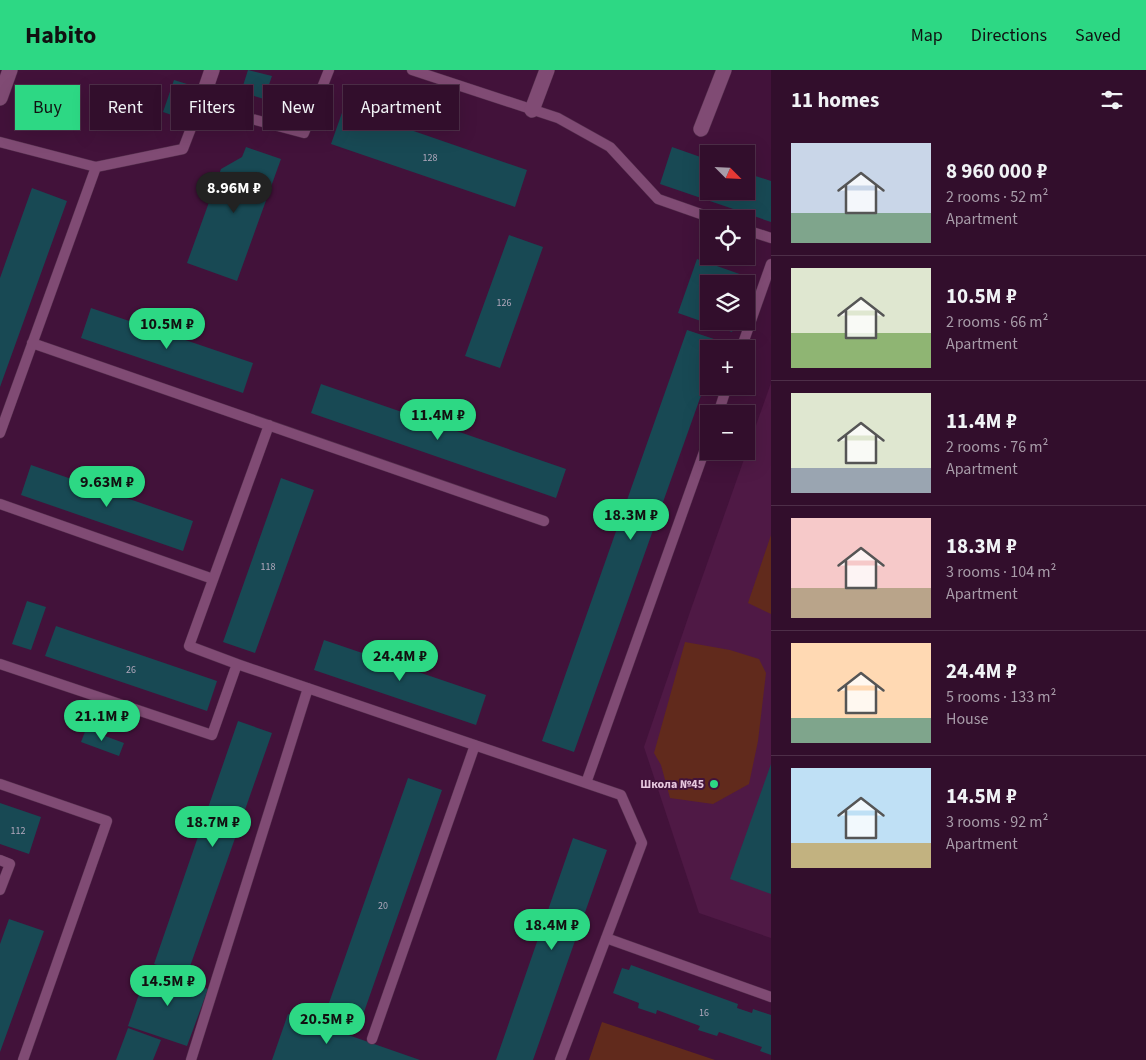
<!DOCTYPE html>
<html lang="en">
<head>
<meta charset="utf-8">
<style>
	body { margin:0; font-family:"Source Sans 3",sans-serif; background:#3d1c38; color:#f1f3f6; height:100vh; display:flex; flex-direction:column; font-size:19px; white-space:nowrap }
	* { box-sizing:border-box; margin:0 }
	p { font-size:16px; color:#a89ca9 }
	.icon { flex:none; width:28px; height:28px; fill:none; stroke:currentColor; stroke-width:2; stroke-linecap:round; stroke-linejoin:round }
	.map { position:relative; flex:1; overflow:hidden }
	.details { display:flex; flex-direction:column; background:#320e2c; width:375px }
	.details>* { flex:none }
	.guide { position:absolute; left:15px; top:15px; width:475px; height:45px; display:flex; gap:10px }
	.needle { width:32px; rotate:114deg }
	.buttons { position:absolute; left:700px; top:75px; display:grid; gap:10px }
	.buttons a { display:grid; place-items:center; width:55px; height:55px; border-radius:0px; background:#320e2c; box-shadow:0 5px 20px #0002,0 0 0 1px #4d2e48; font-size:25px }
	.price { position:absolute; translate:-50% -42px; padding:0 11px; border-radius:18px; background:#2dd884; color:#111; font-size:16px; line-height:32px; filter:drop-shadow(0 1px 2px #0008) }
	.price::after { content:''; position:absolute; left:50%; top:30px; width:15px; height:11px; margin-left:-8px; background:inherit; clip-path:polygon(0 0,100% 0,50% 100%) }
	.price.on { background:#222; color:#fff }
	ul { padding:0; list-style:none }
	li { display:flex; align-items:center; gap:15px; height:125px; padding:0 20px }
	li+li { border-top:1px solid #4d2e48 }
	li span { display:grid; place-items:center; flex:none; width:140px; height:100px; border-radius:0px; color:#555 }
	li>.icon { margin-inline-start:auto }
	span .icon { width:60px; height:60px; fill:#fffc; stroke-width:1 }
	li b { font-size:21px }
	h2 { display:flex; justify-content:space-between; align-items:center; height:60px; padding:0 20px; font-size:21px }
	.tag { padding:0 18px; border-radius:0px; background:#320e2c; box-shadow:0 5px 20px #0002,0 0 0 1px #4d2e48; font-size:18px; line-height:45px }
	.tag.on { background:#2dd884; color:#111 }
	header { display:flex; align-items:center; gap:30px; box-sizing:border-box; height:70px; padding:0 25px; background:#2dd884; color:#111 }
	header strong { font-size:24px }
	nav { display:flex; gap:28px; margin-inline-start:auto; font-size:18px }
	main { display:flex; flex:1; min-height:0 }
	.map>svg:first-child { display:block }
</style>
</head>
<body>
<header>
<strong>Habito</strong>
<nav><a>Map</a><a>Directions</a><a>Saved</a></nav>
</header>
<main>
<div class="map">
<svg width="771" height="990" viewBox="0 0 771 990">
	<rect width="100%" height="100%" fill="#42123a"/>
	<path fill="#4f1945" d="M771,313V868L699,843L644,677L690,542Z"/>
	<path fill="#612a1c" d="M771,465V544L748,533Z
		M685,572L730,580L759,589L766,603L758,671L749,714L713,734L670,728L661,695L654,683Z
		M602,952L715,990H589Z"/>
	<path fill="#184954" d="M248,0L272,6L264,29L241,22Z
		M174,10L200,18L189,51L163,42Z
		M344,37L527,100L515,137L331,74Z
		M246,77L281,89L237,211L187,193L221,99L242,87Z
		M672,77L709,90V121H746V103L771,111V152L660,114Z
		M32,118L67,131L0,317V208Z
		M509,165L543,177L500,298L465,286Z
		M697,189L751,208L747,219L746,214H709V251H736L732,262L678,243Z
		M91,238L253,293L243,323L81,268Z
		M687,260L720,271L717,279H709V303L574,682L542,671Z
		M321,314L566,399L556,428L311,343Z
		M31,395L193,451L183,481L21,425Z
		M281,408L314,420L255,583L223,572Z
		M27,531L46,537L31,580L12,574Z
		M56,556L217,611L207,641L45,586Z
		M324,570L486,625L476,655L314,600Z
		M238,651L272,663L187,905L154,894Z
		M86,659L124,673L119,686L81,672Z
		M771,694V824L730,809Z
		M408,708L442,720L357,962L323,950Z
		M0,733L41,747L29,784L0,774Z
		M573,768L607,780L533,990H496Z
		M9,849L44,861L0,982V874Z
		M631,895L738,934L737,938L752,943L753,939L771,945V985L760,981L762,977L719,962L717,966L698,960L700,956L657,940L656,944L638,938L639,933L613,923L622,898L629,900Z
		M148,898L208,919L187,976L128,956Z
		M288,944L420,990H272Z
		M128,958L161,970L153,990H116Z"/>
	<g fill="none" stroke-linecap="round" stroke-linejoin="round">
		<g stroke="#55304e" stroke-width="11">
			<path id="lane" d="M412,0L558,48L610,77L658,129L715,149
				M0,72L96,97L183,79L200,35L304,63L329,0
				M746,160L771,168
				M32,273L544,451
				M741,279L771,194
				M718,344L727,316
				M0,363L96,97
				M0,434L213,509
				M0,594L212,665L237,594L621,725L642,773L560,990
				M237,594L189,576L269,355
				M586,713L709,368
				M0,714L107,751L23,990
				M0,790L10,794L0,820
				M606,868L771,927
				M372,969L475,675
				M191,990L308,618"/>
		</g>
		<g stroke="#55304e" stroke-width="16">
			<path id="street" d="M0,28L10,0
				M200,35L212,0
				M532,40L547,0
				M701,59L724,0"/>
		</g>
		<use href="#lane" stroke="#804b74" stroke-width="10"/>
		<use href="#street" stroke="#804b74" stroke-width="15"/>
	</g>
	<circle fill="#2dd884" stroke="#42123a" stroke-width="2" cx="714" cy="714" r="5"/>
	<g text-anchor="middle" stroke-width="4" stroke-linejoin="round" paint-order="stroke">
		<g font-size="10" fill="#b2a8bc">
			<text x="430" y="91">128</text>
			<text x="504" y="236">126</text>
			<text x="268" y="500">118</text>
			<text x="131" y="603">26</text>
			<text x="18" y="764">112</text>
			<text x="383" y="839">20</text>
			<text x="704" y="946">16</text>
		</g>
		<g font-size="12" font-weight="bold" fill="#e6c7de" stroke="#42123a" text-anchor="end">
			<text x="704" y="718">Школа №45</text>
		</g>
	</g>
</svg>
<div class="buttons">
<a><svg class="needle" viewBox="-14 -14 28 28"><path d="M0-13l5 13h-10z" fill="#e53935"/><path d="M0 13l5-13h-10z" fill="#a89ca9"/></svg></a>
<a><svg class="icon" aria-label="locate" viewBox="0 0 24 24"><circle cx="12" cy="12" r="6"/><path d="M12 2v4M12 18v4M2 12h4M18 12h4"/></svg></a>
<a><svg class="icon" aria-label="layers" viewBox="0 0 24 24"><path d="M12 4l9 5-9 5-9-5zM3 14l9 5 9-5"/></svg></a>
<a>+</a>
<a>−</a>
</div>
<b class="price on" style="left:234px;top:144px">8.96M ₽</b>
<b class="price" style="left:167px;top:280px">10.5M ₽</b>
<b class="price" style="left:438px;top:371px">11.4M ₽</b>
<b class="price" style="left:107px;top:438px">9.63M ₽</b>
<b class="price" style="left:631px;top:471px">18.3M ₽</b>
<b class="price" style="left:400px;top:612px">24.4M ₽</b>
<b class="price" style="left:102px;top:672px">21.1M ₽</b>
<b class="price" style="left:213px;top:778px">18.7M ₽</b>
<b class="price" style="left:552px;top:881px">18.4M ₽</b>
<b class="price" style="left:168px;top:937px">14.5M ₽</b>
<b class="price" style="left:327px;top:975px">20.5M ₽</b>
<div class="guide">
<a class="tag on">Buy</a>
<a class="tag">Rent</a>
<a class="tag">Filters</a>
<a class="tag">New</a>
<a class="tag">Apartment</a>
</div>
</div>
<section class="details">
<h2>11 homes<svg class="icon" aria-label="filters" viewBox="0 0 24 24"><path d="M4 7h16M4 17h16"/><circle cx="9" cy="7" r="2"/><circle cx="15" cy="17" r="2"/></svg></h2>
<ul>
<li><span style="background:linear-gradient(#c9d6e8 70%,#7fa58c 0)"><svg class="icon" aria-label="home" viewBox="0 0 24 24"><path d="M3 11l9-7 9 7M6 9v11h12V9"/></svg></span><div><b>8 960 000 ₽</b><p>2 rooms · 52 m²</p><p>Apartment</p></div></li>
<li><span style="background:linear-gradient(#dfe7d0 65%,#8fb573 0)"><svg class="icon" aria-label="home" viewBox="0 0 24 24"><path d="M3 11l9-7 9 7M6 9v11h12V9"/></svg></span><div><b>10.5M ₽</b><p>2 rooms · 66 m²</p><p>Apartment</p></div></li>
<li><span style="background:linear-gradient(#dfe7d0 75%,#9aa5b1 0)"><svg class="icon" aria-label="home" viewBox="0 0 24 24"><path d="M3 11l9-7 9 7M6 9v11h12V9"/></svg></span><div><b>11.4M ₽</b><p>2 rooms · 76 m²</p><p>Apartment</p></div></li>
<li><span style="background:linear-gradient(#f6c9c9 70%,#b9a48a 0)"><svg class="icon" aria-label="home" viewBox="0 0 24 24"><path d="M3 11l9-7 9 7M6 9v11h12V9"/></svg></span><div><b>18.3M ₽</b><p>3 rooms · 104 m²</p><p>Apartment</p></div></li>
<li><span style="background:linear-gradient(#ffd9b3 75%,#7fa58c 0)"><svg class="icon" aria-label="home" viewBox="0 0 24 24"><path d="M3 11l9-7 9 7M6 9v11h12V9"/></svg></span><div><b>24.4M ₽</b><p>5 rooms · 133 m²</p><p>House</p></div></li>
<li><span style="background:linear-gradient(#bfe0f5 75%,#c2b280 0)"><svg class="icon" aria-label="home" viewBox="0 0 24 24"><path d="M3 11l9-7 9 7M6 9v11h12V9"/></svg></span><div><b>14.5M ₽</b><p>3 rooms · 92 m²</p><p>Apartment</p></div></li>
</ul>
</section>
</main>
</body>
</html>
